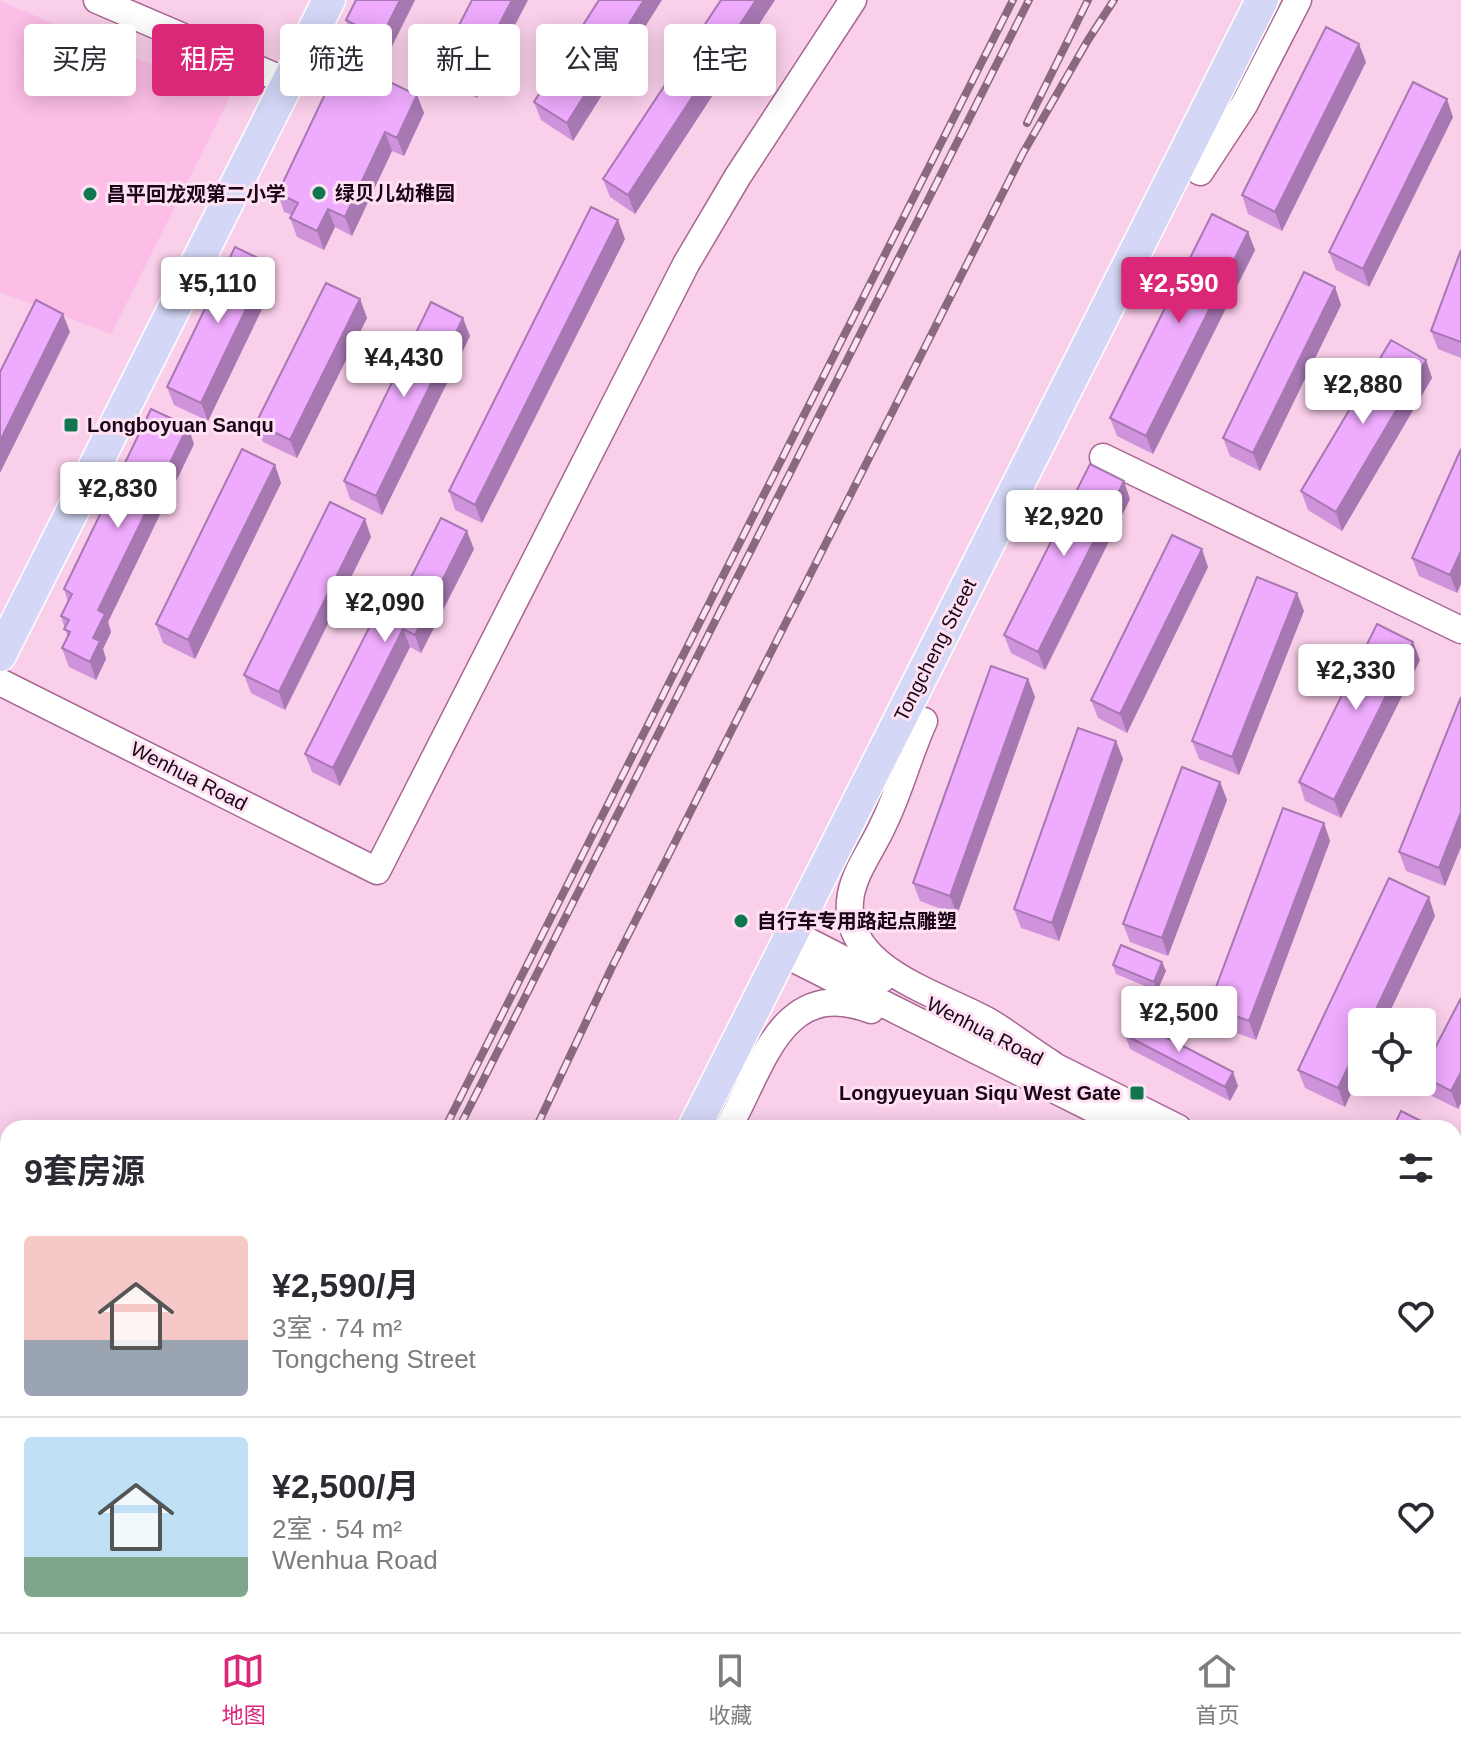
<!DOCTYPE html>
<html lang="zh">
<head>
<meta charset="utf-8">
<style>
	body { margin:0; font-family:Helvetica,"Noto Sans SC",sans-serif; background:#f7f7f7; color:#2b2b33; height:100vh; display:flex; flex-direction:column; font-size:30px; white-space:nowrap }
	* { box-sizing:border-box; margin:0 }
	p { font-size:26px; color:#7c7c81 }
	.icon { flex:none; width:44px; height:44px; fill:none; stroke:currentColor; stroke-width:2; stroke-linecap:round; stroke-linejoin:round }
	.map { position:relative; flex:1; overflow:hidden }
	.side { position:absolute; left:0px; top:1120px; width:1462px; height:512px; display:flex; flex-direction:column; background:#fff; border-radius:24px 24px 0 0; box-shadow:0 4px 20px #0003 }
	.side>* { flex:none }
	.top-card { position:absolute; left:24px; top:24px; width:800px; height:72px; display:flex; gap:16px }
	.controls { position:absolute; left:1348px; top:1008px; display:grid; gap:16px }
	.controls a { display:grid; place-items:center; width:88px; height:88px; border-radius:8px; background:#fff; box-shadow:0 4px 20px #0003; font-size:40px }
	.price { position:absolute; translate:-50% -68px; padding:0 18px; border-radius:8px; background:#fff; color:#222; font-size:26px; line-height:52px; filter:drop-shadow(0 2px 4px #0008) }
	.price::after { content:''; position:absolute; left:50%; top:48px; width:24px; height:18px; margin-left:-12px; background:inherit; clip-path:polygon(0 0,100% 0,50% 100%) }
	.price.current { background:#db2777; color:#fff }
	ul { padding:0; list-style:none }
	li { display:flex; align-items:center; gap:24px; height:200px; padding:0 24px }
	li+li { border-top:2px solid #e1e1e2 }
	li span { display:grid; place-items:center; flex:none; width:224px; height:160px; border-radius:8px; color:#555 }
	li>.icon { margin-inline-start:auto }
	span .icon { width:96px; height:96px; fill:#fffc; stroke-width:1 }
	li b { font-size:34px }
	h2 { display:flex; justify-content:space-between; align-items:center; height:96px; padding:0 24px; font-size:34px }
	.chip { padding:0 28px; border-radius:8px; background:#fff; box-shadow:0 4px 20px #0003; font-size:28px; line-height:72px }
	.chip.current { background:#db2777; color:#fff }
	.dock { display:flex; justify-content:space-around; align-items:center; height:112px; border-top:2px solid #e1e1e2; background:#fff; font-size:22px; color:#7c7c81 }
	.dock a { display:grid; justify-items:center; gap:4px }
	.dock .current { color:#db2777 }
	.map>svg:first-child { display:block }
</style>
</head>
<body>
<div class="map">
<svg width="1461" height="1632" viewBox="0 0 1461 1632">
	<rect width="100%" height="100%" fill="#facfea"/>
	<path fill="#fcbde6" d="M0,1L230,97L111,334L0,292Z"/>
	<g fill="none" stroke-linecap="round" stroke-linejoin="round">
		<g stroke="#a86793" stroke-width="29">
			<path id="minor" d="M97,0L288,82
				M1200,172L1244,105L1298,0
				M1103,457L1461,630
				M0,682L377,871L686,264L738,176L853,0
				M924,721C909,754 900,790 884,823C874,846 856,869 851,894C837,967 937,993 986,1020C1009,1033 1029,1050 1052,1064
				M792,933L882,979
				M782,953L1131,1128
				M1038,1058L1178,1128
				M728,1128C762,1069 781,975 871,1010
				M1454,1267L1461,1271
				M1454,1290L1461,1293"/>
		</g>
		<g stroke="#fff" stroke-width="35">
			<path id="major" d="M0,655L329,0
				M694,1128L1262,0
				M440,1632L444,1624
				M465,1632L469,1624"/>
		</g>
		<use href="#minor" stroke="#fff" stroke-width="26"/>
		<use href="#major" stroke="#d4d7f5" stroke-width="32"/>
		<g stroke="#8a697f" stroke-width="8">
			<path id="rail" d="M1027,123L1088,0
				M445,1128L1013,0
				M459,1128L1029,0
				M536,1128L611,969L1023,153L1088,40L1114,0
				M191,1632L195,1624
				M356,1632L359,1624"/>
		</g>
		<use href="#rail" stroke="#fee1f3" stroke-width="5" stroke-dasharray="15" stroke-linecap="butt"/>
	</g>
	<path fill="#ce93da" d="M356,0H415L387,56L352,39L346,20Z
		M472,0L477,98L446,82L439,64Z
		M599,0L573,141L541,120L534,102Z
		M721,0H775L635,214L610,197L603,179Z
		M1366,62L1282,231L1248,214L1242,195Z
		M356,83L417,95L424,113L404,156L392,151L352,236L335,227L324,250L297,237L290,218L292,215L284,212L278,193Z
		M1453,117L1369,287L1336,270L1329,252Z
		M1248,232L1255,250L1153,454L1117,436L1110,418Z
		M625,239L482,523L455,510L449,491Z
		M1461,250V358L1438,349L1431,331Z
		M268,263L275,282L208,421L174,405L167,387Z
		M1335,287L1341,305L1260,471L1230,456L1223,438Z
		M360,299L367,318L297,458L263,442L256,423Z
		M470,336L382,515L350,499L344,481Z
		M1426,360L1432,378L1342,531L1308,510L1301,491Z
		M194,444L108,622L111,632L103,649L106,659L96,680L69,667L62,648L68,638L61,616L68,602L64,589Z
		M1461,449V584L1457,593L1419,576L1412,558Z
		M275,465L281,483L195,659L163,643L156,624Z
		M1130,499L1045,670L1011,653L1004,635Z
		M371,537L285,710L251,693L244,675Z
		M474,549L421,653L410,647L340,786L312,772L305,754L388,623Z
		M1208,567L1127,733L1098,718L1091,700Z
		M1304,611L1239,775L1199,759L1192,741Z
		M1420,660L1341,818L1305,801L1299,782Z
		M1028,679L1035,697L957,915L920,901L913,883Z
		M1461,697V847L1445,886L1406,871L1399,852Z
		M1116,741L1123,759L1059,941L1021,928L1014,909Z
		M1220,782L1227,800L1168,956L1130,942L1123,924Z
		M1324,823L1330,841L1256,1040L1215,1025L1209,1006Z
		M1435,916L1385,1022H1362L1345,1107L1305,1088L1298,1070Z
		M1162,962L1166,971L1157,991L1116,974L1113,965Z
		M1461,998V1103L1458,1109L1428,1094L1422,1078V1073Z
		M1125,1035L1238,1086L1230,1101L1130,1049Z
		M734,1624H754L750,1632Z"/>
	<path fill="#a778b2" d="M400,0H415L387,56L381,38Z
		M512,0H528L477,98L470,80Z
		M644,0H662L573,141L567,123Z
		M756,0H775L635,214L628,195Z
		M1359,44L1366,62L1282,231L1275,212Z
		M417,95L424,113L404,156L397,138Z
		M1447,99L1453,117L1369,287L1363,269Z
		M385,132L392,151L352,236L345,217Z
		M328,209L335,227L324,250L317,231Z
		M618,220L625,239L482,523L475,505Z
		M1248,232L1255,250L1153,454L1146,436Z
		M268,263L275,282L208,421L201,403Z
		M1335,287L1341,305L1260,471L1253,453Z
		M360,299L367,318L297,458L290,440Z
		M63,314L70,332L0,473V441Z
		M463,318L470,336L382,515L376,496Z
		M1426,360L1432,378L1342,531L1336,512Z
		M188,426L194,444L108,622L111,632L103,649L106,659L96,680L90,662L98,610Z
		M275,465L281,483L195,659L188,640Z
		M1124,481L1130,499L1045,670L1038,652Z
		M365,519L371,537L285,710L279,692Z
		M467,531L474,549L421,653L415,635Z
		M1202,549L1208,567L1127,733L1120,714Z
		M1461,551V584L1457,593L1450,575Z
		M1297,593L1304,611L1239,775L1232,757Z
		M403,629L410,647L340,786L333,768Z
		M1413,642L1420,660L1341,818L1334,800Z
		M1028,679L1035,697L957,915L950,896Z
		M1116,741L1123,759L1059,941L1052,923Z
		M1220,782L1227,800L1168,956L1162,938Z
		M1461,812V847L1445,886L1439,868Z
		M1324,823L1330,841L1256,1040L1249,1021Z
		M1429,897L1435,916L1385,1022H1370Z
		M1162,962L1166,971L1157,991L1154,982Z
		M1362,1038V1070L1345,1107L1338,1088Z
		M1233,1072L1238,1086L1230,1101L1225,1087Z
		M1461,1072V1103L1458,1109L1451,1091Z
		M1461,1586V1601L1454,1612V1597Z
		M288,1624H290L293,1632H284Z
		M626,1624H634L630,1632H622Z
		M746,1624H754L750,1632H749Z
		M885,1624H893L889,1632H881Z
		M1011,1624H1018L1015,1632H1008Z
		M1130,1624H1137L1133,1632H1126Z
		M1438,1624H1447L1443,1632H1434Z"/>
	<path fill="#efabfe" stroke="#a778b2" stroke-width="2" d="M356,0H400L381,38L346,20Z
		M472,0H512L470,80L439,64Z
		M599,0H644L567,123L534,102Z
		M721,0H756L628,195L603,179Z
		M1326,27L1359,44L1275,212L1242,195Z
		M362,69L417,95L397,138L385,132L345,217L328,209L317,231L290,218L298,203L278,193L335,73L356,83Z
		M1413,82L1447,99L1363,269L1329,252Z
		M591,207L618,220L475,505L449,491Z
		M1212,214L1248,232L1146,436L1110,418Z
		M235,247L268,263L201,403L167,387Z
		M1461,250V342L1431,331Z
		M1304,272L1335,287L1253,453L1223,438Z
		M326,283L360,299L290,440L256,423Z
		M36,300L63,314L0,441V372Z
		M431,302L463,318L376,496L344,481Z
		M1391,340L1426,360L1336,512L1301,491Z
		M151,409L188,426L98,610L105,614L93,638L100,641L90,662L62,648L70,632L64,629L69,620L61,616L72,594L64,589Z
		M242,449L275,465L188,640L156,624Z
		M1461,449V551L1450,575L1412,558Z
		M1090,464L1124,481L1038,652L1004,635Z
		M330,502L365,519L279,692L244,675Z
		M441,518L467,531L415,635L403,629L333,768L305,754L375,616L388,623Z
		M1172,535L1202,549L1120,714L1091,700Z
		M1257,577L1297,593L1232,757L1192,741Z
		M1377,624L1413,642L1334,800L1299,782Z
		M991,666L1028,679L950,896L913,883Z
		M1461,697V812L1439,868L1399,852Z
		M1078,728L1116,741L1052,923L1014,909Z
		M1182,767L1220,782L1162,938L1123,924Z
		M1283,808L1324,823L1249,1021L1209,1006Z
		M1389,878L1429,897L1370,1022H1362V1038L1338,1088L1298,1070Z
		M1121,945L1162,962L1154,982L1113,965Z
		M1461,998V1072L1451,1091L1422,1076V1073Z
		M1133,1020L1233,1072L1225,1087L1125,1035Z
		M1401,1111L1435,1128H1393Z
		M1461,1521V1586L1454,1597V1533Z
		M245,1624H288L284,1632H246L242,1630Z
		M588,1624H626L622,1632H584Z
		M838,1624H885L881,1632H834Z
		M967,1624H1011L1008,1632H964Z
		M1091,1624H1130L1126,1632H1088Z
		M1401,1624H1438L1434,1632H1396Z
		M1282,1625L1292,1632H1278Z"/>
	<g fill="#0f764e" stroke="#fee1f3" stroke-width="3">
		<circle cx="319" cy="193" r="8"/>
		<circle cx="90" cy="194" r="8"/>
		<rect x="63" y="417" width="16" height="16" rx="4"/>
		<circle cx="741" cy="921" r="8"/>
		<rect x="1129" y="1085" width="16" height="16" rx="4"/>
	</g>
	<g text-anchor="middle" stroke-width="6" stroke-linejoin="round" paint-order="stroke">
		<g font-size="20" font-weight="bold" fill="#1c0515" stroke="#fee1f3" text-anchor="start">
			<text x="335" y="200">绿贝儿幼稚园</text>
			<text x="106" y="201">昌平回龙观第二小学</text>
			<text x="87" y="432">Longboyuan Sanqu</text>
			<text x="757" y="928">自行车专用路起点雕塑</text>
			<text x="1121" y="1100" text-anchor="end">Longyueyuan Siqu West Gate</text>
		</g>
		<g font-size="20" fill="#1c0515" stroke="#fee1f3">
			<text transform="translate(935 650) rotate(-63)" y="7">Tongcheng Street</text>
			<text transform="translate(189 776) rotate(27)" y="7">Wenhua Road</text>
			<text transform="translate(985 1031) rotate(27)" y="7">Wenhua Road</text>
		</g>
	</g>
</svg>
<div class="controls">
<a><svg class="icon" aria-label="locate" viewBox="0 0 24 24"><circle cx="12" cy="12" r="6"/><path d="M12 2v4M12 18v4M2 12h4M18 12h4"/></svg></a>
</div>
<b class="price" style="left:218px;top:325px">¥5,110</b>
<b class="price current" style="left:1179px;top:325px">¥2,590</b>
<b class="price" style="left:404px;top:399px">¥4,430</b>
<b class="price" style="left:1363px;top:426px">¥2,880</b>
<b class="price" style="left:118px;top:530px">¥2,830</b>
<b class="price" style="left:1064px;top:558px">¥2,920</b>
<b class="price" style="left:385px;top:644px">¥2,090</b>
<b class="price" style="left:1356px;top:712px">¥2,330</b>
<b class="price" style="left:1179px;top:1054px">¥2,500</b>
<div class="top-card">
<a class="chip">买房</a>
<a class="chip current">租房</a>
<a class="chip">筛选</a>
<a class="chip">新上</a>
<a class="chip">公寓</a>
<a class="chip">住宅</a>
</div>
<section class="side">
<h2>9套房源<svg class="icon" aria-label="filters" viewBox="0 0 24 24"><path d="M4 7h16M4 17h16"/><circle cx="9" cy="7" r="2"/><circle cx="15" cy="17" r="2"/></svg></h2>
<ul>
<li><span style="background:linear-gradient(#f6c9c9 65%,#9aa5b1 0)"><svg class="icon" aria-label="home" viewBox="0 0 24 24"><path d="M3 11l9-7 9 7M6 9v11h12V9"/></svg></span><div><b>¥2,590/月</b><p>3室 · 74 m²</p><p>Tongcheng Street</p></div><svg class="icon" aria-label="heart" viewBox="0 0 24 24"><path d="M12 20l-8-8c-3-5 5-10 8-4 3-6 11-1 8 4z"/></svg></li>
<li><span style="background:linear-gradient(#bfe0f5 75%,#7fa58c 0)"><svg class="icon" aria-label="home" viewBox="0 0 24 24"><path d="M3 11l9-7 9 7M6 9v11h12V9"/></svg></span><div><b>¥2,500/月</b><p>2室 · 54 m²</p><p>Wenhua Road</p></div><svg class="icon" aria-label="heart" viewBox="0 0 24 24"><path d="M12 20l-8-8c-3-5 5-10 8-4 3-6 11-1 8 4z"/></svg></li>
</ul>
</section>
</div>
<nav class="dock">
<a class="current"><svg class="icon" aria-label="map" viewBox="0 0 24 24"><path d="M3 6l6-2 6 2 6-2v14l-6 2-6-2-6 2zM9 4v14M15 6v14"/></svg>地图</a>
<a><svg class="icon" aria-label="saved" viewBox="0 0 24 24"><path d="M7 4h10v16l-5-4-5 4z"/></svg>收藏</a>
<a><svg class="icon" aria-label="home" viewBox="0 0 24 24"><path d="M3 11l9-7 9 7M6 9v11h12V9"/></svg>首页</a>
</nav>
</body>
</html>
